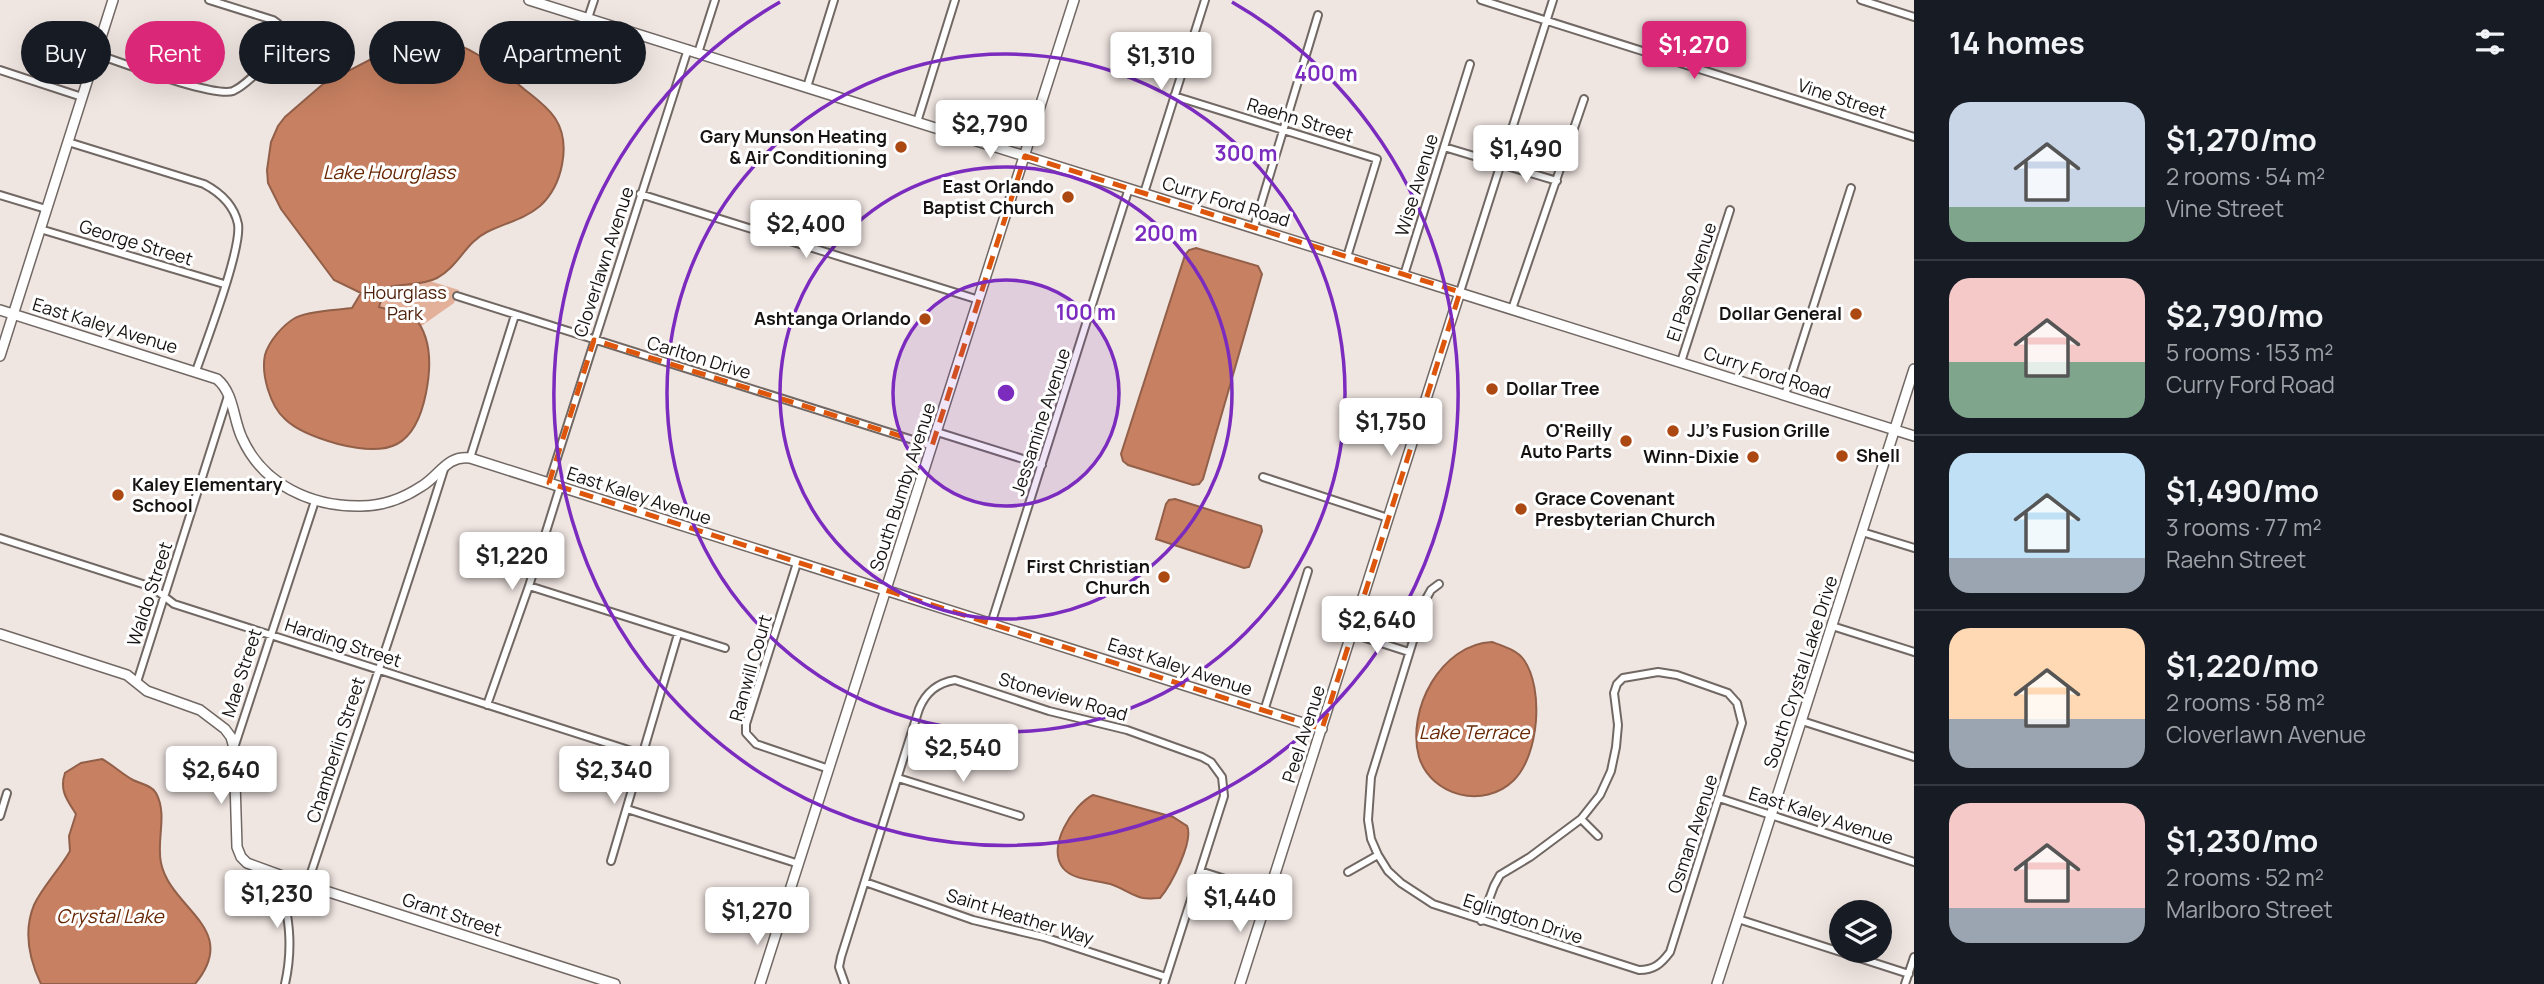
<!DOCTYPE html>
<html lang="en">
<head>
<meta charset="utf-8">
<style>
	body { margin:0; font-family:Manrope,sans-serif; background:#20242c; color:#f1f3f6; height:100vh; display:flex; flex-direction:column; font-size:26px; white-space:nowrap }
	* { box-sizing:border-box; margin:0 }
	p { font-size:23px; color:#9ea1a6 }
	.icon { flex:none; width:38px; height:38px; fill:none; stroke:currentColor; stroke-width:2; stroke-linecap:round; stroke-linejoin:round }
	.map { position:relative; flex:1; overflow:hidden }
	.sheet { display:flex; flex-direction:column; background:#171b24; width:630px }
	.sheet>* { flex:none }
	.guide { position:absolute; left:21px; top:21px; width:665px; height:63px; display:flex; gap:14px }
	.buttons { position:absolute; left:1829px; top:900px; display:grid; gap:14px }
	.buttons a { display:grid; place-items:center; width:63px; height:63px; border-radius:50%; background:#171b24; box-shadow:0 7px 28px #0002; font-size:35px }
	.price { position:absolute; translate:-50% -60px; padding:0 16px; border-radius:7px; background:#fff; color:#222; font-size:23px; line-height:46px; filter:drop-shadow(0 2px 4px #0008) }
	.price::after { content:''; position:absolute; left:50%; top:42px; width:21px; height:16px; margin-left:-10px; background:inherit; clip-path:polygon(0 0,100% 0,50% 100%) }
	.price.selected { background:#db2777; color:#fff }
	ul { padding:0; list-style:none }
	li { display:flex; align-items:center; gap:21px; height:175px; padding:0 35px }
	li+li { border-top:2px solid #363941 }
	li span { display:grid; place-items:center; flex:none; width:196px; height:140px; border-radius:21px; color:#555 }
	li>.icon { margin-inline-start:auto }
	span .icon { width:84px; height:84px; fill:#fffc; stroke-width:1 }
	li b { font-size:30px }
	h2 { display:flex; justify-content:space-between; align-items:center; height:84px; padding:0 35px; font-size:30px }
	.tag { padding:0 24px; border-radius:32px; background:#171b24; box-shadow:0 7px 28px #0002; font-size:24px; line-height:63px }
	.tag.selected { background:#db2777; color:#fff }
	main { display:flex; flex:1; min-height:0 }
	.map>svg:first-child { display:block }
</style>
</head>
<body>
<main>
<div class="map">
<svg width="1914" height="984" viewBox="0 0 1914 984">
	<rect width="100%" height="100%" fill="#efe5e1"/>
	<path fill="#e3b09a" d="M387,268L459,290L454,303L353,374Z"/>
	<path fill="#c78061" stroke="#925f49" stroke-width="2" d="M432,38C467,42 498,67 524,89C534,97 547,106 555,118C572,144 562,186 540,206C525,219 505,223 487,232C466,242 458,267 437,278C421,286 402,283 385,288L379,307L414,317C432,337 431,368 426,393C415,448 389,457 338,444C320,439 298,432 285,419C270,406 261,374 265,355C269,341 283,325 295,318C306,311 338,310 352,308L361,293L334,280L281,209L268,183L267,170L271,142L278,126L285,117L323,84L408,40Z
		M1196,248L1258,266L1262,274L1203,479L1199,484L1193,485L1128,465L1123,461L1121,454L1185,255L1189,250Z
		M1175,499L1261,526L1262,531L1249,567L1244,568L1156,539L1166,504L1169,500Z
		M1492,642C1503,646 1517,650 1524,660C1544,689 1539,755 1514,780C1484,810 1431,796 1419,757C1406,710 1441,644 1492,642Z
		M102,759C113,765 122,774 133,780C141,784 151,785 156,793C168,815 156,840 161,863C171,910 241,928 195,984H41C29,959 23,932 34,905C43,886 60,869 70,851L69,836L76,814C67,800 59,790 65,773L81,763Z
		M1093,795L1173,817L1187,826C1194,841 1171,885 1160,898C1154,898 1149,899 1143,898C1133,896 1124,889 1113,885C1099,880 1073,881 1063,868C1046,847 1073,805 1093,795Z"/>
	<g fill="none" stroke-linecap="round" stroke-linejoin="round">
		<g stroke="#716864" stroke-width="10">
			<path id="street" d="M1481,0L1914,137
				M1861,0L1914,17
				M588,18L594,0
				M698,53L715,0
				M96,54C120,62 214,98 233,91C249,84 269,59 282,47C288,34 284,27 273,20L209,0
				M0,70L82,97
				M807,87L834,0
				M1174,96L1377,159L1347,257
				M917,122L955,0
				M68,142L204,184C221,193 234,205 238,224C242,249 206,342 196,371
				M1444,147L1557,181
				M1144,193L1205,0
				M640,194L979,300
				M0,195L46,209
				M1254,227L1318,15
				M40,229L224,284
				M1404,275L1470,64
				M1460,292L1553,0
				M457,296L932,446
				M1512,309L1584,99
				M1681,362L1730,210
				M1785,395L1851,188
				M937,432L1042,465
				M470,458L515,315
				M1263,477L1388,518
				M549,483L688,49
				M1862,532L1914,548
				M0,538L152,587L174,604L641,754
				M797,563L746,724V733L756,744L829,769
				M1439,584L1431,590L1426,599L1371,777L1368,820L1371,839L1378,855L1388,871L1401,883L1433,904L1639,970C1654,970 1661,964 1670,952L1742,723L1737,703L1728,693L1677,675L1658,672L1623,678L1617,684L1614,693L1618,725L1616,747L1611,771L1600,795L1581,819L1530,857L1500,875L1494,886L1481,921
				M529,586L725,648
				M1357,620L1413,639
				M991,624L1129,188
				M1832,626L1914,652
				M1353,634L1409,652
				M137,682L228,396
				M487,705L529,586L560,487
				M1264,711L1308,571
				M1802,721L1914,757
				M235,745L315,501
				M898,778L1020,816
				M1719,798L1914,862
				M627,809L799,864
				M0,816L7,793
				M1581,819L1598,836
				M611,861L678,634
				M1200,871L1269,893
				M1348,872L1378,855
				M280,876C288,916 294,944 285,984
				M865,882L973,920L1044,937L1166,977
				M307,885C353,745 401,607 445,466
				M1738,919L1909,974
				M845,984L839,967L841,957L919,709C926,692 937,683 955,680L1049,711L1127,730L1202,757L1211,762L1222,777L1224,796L1164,984
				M1905,984L1914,957"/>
		</g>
		<g stroke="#716864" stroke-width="12">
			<path id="secondary" d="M529,0L1914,436
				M0,310L217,379C234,393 233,419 242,438C263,485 312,507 361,506C383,506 404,498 422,486C440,475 447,455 470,458L1322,729
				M0,356L113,0
				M0,634L127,675L147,691L200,710L225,729L231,737L234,748L237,847L241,857L247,863L307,885L615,984
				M760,984L1074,0
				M1240,984L1460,292
				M1717,984L1914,369"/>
		</g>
		<use href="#street" stroke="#fff" stroke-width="6"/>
		<use href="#secondary" stroke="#fff" stroke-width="9"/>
	</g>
	<path fill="none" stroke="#de560c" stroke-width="5" stroke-dasharray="14 9" stroke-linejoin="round" d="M1025,156L1460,292L1322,729L549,483L594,340L932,446Z"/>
	<circle cx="1006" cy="393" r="113" fill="#7b2cbf" fill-opacity=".12"/>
	<g fill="none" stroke="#7b2cbf" stroke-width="3.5">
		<circle cx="1006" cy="393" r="113"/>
		<circle cx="1006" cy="393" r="226"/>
		<circle cx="1006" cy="393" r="339"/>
		<path d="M1232 2A452 452 0 1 1 780 2"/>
	</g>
	<g fill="#ac4812" stroke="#fff" stroke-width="2.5">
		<circle cx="901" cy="147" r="7"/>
		<circle cx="1068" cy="197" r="7"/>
		<circle cx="1856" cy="314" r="7"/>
		<circle cx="925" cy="319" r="7"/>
		<circle cx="1492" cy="389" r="7"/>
		<circle cx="1673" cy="431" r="7"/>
		<circle cx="1626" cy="441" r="7"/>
		<circle cx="1842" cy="456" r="7"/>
		<circle cx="1753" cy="457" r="7"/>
		<circle cx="118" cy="495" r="7"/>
		<circle cx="1521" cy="509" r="7"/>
		<circle cx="1164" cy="577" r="7"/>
	</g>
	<g text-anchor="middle" stroke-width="6" stroke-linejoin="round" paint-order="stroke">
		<g font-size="18" fill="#171312" stroke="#fff">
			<text transform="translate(1842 99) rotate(18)" y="6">Vine Street</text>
			<text transform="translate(1300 120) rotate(17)" y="6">Raehn Street</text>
			<text transform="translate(1417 185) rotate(-73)" y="6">Wise Avenue</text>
			<text transform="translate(1226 202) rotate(17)" y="6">Curry Ford Road</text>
			<text transform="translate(136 243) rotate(17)" y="6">George Street</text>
			<text transform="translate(604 262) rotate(-72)" y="6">Cloverlawn Avenue</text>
			<text transform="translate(1692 282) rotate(-72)" y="6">El Paso Avenue</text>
			<text transform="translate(105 326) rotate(17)" y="6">East Kaley Avenue</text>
			<text transform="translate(699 358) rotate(17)" y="6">Carlton Drive</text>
			<text transform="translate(1767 373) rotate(18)" y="6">Curry Ford Road</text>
			<text transform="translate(1041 422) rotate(-72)" y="6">Jessamine Avenue</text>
			<text transform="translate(903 487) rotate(-72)" y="6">South Bumby Avenue</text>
			<text transform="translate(639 496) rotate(18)" y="6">East Kaley Avenue</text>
			<text transform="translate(150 594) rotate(-72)" y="6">Waldo Street</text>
			<text transform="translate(343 643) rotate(18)" y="6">Harding Street</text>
			<text transform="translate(1180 667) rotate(18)" y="6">East Kaley Avenue</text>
			<text transform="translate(751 668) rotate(-74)" y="6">Ranwill Court</text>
			<text transform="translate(1801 672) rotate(-72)" y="6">South Crystal Lake Drive</text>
			<text transform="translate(242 673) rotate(-72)" y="6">Mae Street</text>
			<text transform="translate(1063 697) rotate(16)" y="6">Stoneview Road</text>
			<text transform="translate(1304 734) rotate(-72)" y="6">Peel Avenue</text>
			<text transform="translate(336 750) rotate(-72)" y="6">Chamberlin Street</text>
			<text transform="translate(1821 816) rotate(18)" y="6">East Kaley Avenue</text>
			<text transform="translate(1693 834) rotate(-72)" y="6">Osman Avenue</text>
			<text transform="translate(452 915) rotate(18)" y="6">Grant Street</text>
			<text transform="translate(1020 917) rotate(17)" y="6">Saint Heather Way</text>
			<text transform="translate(1523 919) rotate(18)" y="6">Eglington Drive</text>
		</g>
		<g font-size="18" font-weight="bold" fill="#171312" stroke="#fff" text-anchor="end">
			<text x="887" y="143">Gary Munson Heating<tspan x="887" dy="21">&amp; Air Conditioning</tspan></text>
			<text x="1054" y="193">East Orlando<tspan x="1054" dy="21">Baptist Church</tspan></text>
			<text x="1842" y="320">Dollar General</text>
			<text x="911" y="325">Ashtanga Orlando</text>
			<text x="1506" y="395" text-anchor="start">Dollar Tree</text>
			<text x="1612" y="437">O'Reilly<tspan x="1612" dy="21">Auto Parts</tspan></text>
			<text x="1687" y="437" text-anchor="start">JJ's Fusion Grille</text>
			<text x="1856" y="462" text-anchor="start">Shell</text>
			<text x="1739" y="463">Winn-Dixie</text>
			<text x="132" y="491" text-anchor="start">Kaley Elementary<tspan x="132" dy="21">School</tspan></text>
			<text x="1535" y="505" text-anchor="start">Grace Covenant<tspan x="1535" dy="21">Presbyterian Church</tspan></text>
			<text x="1150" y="573">First Christian<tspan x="1150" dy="21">Church</tspan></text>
		</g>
		<g font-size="18" fill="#4b1d06" stroke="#fff">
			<text x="405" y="299">Hourglass<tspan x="405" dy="21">Park</tspan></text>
		</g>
		<g font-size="19" font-style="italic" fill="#682703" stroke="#fff">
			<text x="389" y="179">Lake Hourglass</text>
			<text x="1474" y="739">Lake Terrace</text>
			<text x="110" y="923">Crystal Lake</text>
		</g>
	</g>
	<circle cx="1006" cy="393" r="10" fill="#7b2cbf" stroke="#fff" stroke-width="3.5"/>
	<g font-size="21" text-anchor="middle" font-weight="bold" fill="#7b2cbf" stroke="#fff" stroke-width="6" stroke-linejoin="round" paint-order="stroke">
		<text x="1326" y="81">400 m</text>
		<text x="1246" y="161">300 m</text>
		<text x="1166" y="241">200 m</text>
		<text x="1086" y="320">100 m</text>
	</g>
</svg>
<div class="buttons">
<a><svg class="icon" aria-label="layers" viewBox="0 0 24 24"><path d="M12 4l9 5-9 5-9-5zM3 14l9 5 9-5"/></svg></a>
</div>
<b class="price selected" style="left:1694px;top:81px">$1,270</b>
<b class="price" style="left:1161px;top:92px">$1,310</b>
<b class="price" style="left:990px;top:160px">$2,790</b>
<b class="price" style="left:1526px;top:185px">$1,490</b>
<b class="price" style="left:806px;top:260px">$2,400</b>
<b class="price" style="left:1391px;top:458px">$1,750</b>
<b class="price" style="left:512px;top:592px">$1,220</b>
<b class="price" style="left:1377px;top:656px">$2,640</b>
<b class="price" style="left:963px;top:784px">$2,540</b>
<b class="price" style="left:221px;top:806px">$2,640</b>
<b class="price" style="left:614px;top:806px">$2,340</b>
<b class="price" style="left:277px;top:930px">$1,230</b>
<b class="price" style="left:1240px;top:934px">$1,440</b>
<b class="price" style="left:757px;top:947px">$1,270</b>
<div class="guide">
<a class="tag">Buy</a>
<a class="tag selected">Rent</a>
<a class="tag">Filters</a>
<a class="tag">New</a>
<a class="tag">Apartment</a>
</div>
</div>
<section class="sheet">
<h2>14 homes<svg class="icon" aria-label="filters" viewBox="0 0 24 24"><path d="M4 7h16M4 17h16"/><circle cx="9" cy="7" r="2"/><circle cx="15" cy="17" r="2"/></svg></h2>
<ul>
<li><span style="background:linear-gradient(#c9d6e8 75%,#7fa58c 0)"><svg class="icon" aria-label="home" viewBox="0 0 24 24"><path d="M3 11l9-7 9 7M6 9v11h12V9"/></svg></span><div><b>$1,270/mo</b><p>2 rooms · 54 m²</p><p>Vine Street</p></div></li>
<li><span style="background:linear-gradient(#f6c9c9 60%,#7fa58c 0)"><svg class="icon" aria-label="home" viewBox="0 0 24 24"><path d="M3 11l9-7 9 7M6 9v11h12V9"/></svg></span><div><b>$2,790/mo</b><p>5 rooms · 153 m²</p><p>Curry Ford Road</p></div></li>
<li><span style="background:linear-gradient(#bfe0f5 75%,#9aa5b1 0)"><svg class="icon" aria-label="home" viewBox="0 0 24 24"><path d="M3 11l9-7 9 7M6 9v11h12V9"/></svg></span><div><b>$1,490/mo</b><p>3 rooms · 77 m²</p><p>Raehn Street</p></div></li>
<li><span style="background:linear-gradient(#ffd9b3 65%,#9aa5b1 0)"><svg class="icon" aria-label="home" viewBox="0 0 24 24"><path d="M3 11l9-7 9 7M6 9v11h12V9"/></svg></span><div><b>$1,220/mo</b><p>2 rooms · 58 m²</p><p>Cloverlawn Avenue</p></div></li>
<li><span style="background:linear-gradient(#f6c9c9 75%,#9aa5b1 0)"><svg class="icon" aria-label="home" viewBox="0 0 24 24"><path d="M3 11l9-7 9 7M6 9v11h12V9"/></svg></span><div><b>$1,230/mo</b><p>2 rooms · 52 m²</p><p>Marlboro Street</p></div></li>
</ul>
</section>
</main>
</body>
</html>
